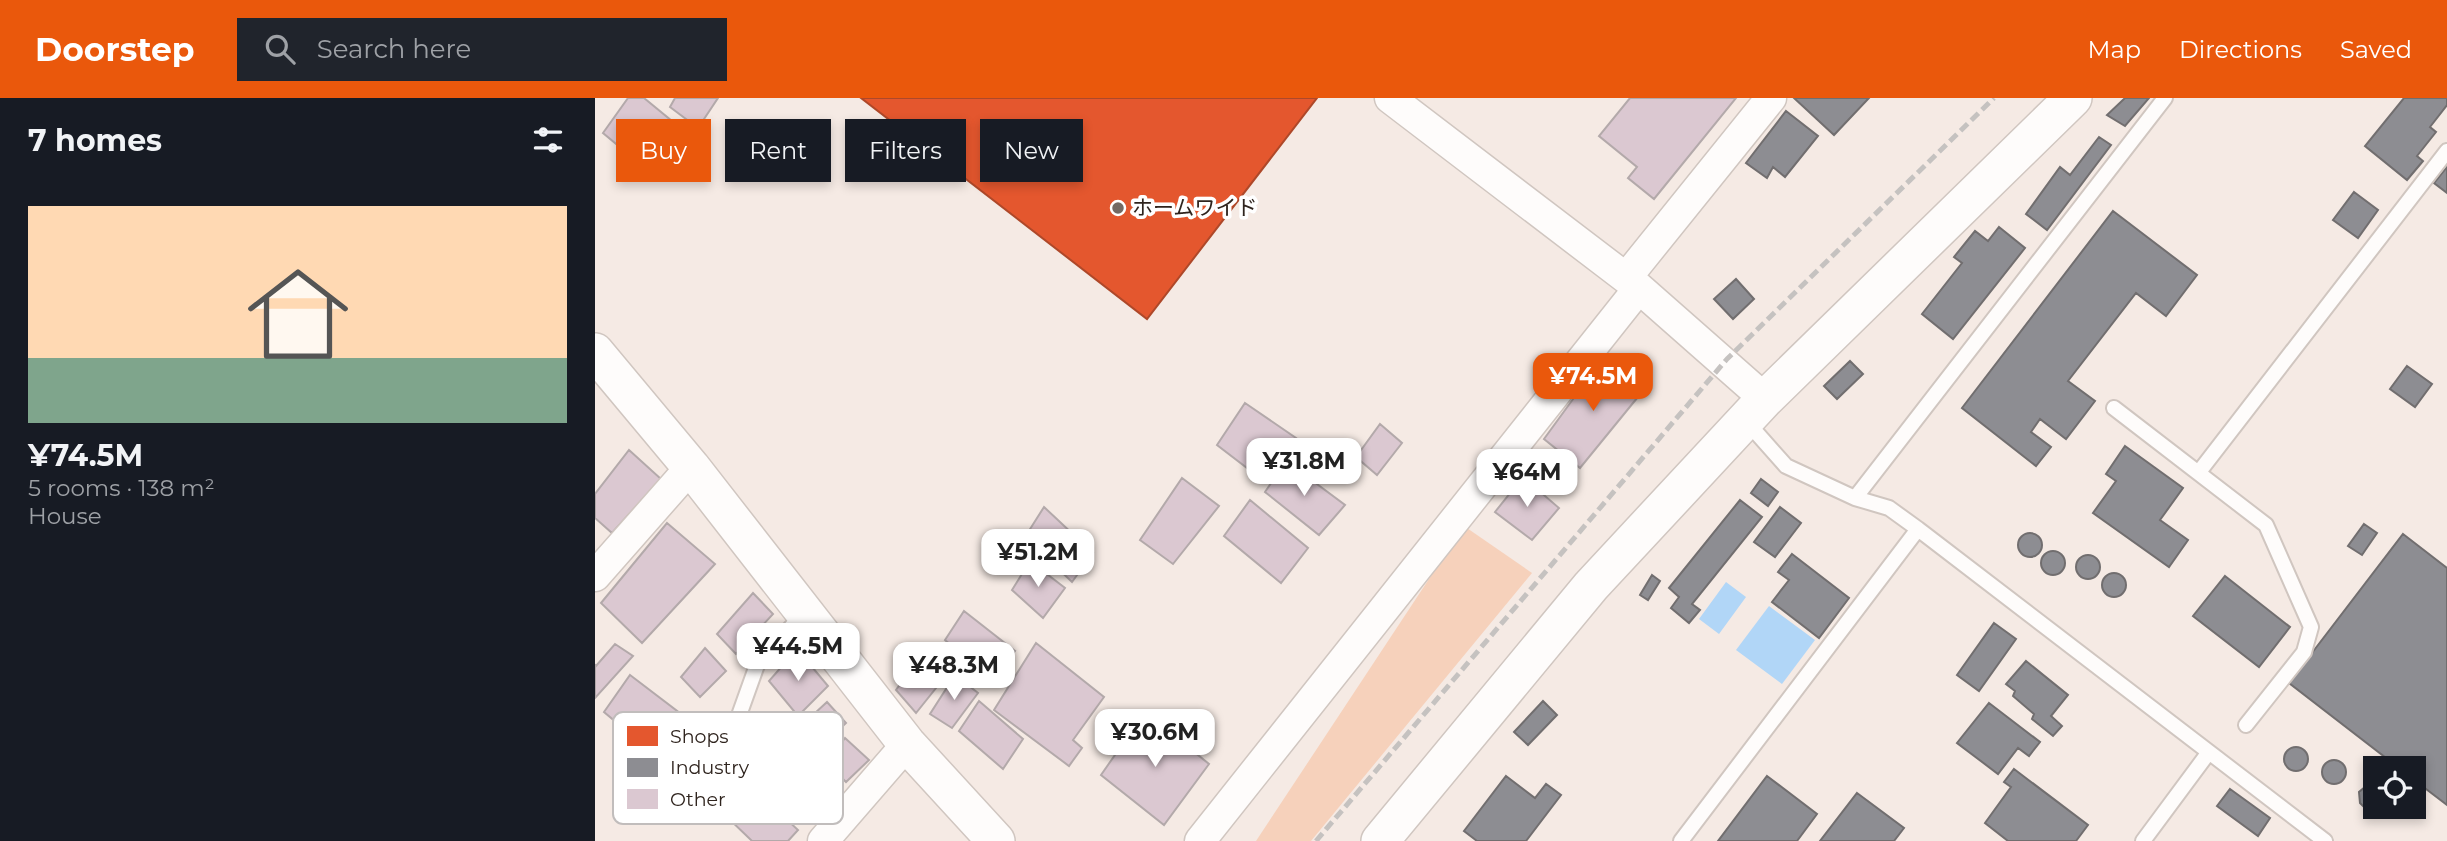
<!DOCTYPE html>
<html lang="en">
<head>
<meta charset="utf-8">
<style>
	body { margin:0; font-family:Montserrat,"Noto Sans JP",sans-serif; background:#20242c; color:#f1f3f6; height:100vh; display:flex; flex-direction:column; font-size:26px; white-space:nowrap }
	* { box-sizing:border-box; margin:0 }
	p { font-size:23px; color:#9ea1a6 }
	.icon { flex:none; width:38px; height:38px; fill:none; stroke:currentColor; stroke-width:2; stroke-linecap:round; stroke-linejoin:round }
	.map { position:relative; flex:1; overflow:hidden }
	.details { display:flex; flex-direction:column; background:#171b24; width:595px }
	.details>* { flex:none }
	.banner { position:absolute; left:21px; top:21px; width:665px; height:63px; display:flex; gap:14px }
	.controls { position:absolute; left:1768px; top:658px; display:grid; gap:14px }
	.controls a { display:grid; place-items:center; width:63px; height:63px; border-radius:0px; background:#171b24; box-shadow:0 4px 10px #0003; font-size:35px }
	.price { position:absolute; translate:-50% -60px; padding:0 16px; border-radius:14px; background:#fff; color:#222; font-size:23px; line-height:46px; filter:drop-shadow(0 2px 4px #0008) }
	.price::after { content:''; position:absolute; left:50%; top:42px; width:21px; height:16px; margin-left:-10px; background:inherit; clip-path:polygon(0 0,100% 0,50% 100%) }
	.price.on { background:#ea580c; color:#fff }
	ul { padding:0; list-style:none }
	li { display:grid; align-content:center; gap:14px; height:371px; padding:0 28px }
	li+li { border-top:2px solid #363941 }
	li span { display:grid; place-items:center; height:217px; border-radius:0px; color:#555 }
	li>.icon { margin-inline-start:auto }
	span .icon { width:126px; height:126px; fill:#fffc; stroke-width:1 }
	li b { font-size:30px }
	h2 { display:flex; justify-content:space-between; align-items:center; height:84px; padding:0 28px; font-size:30px }
	.chip { padding:0 24px; border-radius:0px; background:#171b24; box-shadow:0 4px 10px #0003; font-size:24px; line-height:63px }
	.chip.on { background:#ea580c; color:#fff }
	header { display:flex; align-items:center; gap:42px; box-sizing:border-box; height:98px; padding:0 35px; background:#ea580c; color:#fff }
	header strong { font-size:33px }
	nav { display:flex; gap:38px; margin-inline-start:auto; font-size:24px }
	.search { width:490px; height:63px; background:#20242c; display:flex; align-items:center; gap:18px; box-sizing:border-box; padding:0 24px; border-radius:0px; color:#9ea1a6; font-size:26px }
	main { display:flex; flex:1; min-height:0 }
	.map>svg:first-child { display:block }
</style>
</head>
<body>
<header>
<strong>Doorstep</strong>
<div class="search"><svg class="icon" aria-label="search" viewBox="0 0 24 24"><circle cx="10" cy="10" r="6"/><path d="M15 15l6 6"/></svg>Search here</div>
<nav><a>Map</a><a>Directions</a><a>Saved</a></nav>
</header>
<main>
<section class="details">
<h2>7 homes<svg class="icon" aria-label="filters" viewBox="0 0 24 24"><path d="M4 7h16M4 17h16"/><circle cx="9" cy="7" r="2"/><circle cx="15" cy="17" r="2"/></svg></h2>
<ul>
<li><span style="background:linear-gradient(#ffd9b3 70%,#7fa58c 0)"><svg class="icon" aria-label="home" viewBox="0 0 24 24"><path d="M3 11l9-7 9 7M6 9v11h12V9"/></svg></span><div><b>¥74.5M</b><p>5 rooms · 138 m²</p><p>House</p></div></li>
</ul>
</section>
<div class="map">
<svg width="1852" height="743" viewBox="0 0 1852 743">
	<rect width="100%" height="100%" fill="#f5eae4"/>
	<path fill="#f6d1bb" d="M869,428L937,475L716,743H661Z"/>
	<path fill="#b1d6f7" d="M1131,484L1151,499L1124,536L1104,521Z
		M1174,508L1220,542L1187,586L1141,552Z"/>
	<path fill="#e4572e" stroke="#ae4829" stroke-width="2" d="M266,0H722L552,221Z"/>
	<path fill="#8d8d92" stroke="#716e6f" stroke-width="2" d="M1199,0H1274L1239,37Z
		M1530,0H1554L1530,28L1512,17Z
		M1809,0H1852V7L1835,29L1841,34L1822,58L1828,63L1812,82L1770,48Z
		M1191,13L1223,38L1190,79L1178,69L1172,80L1151,65Z
		M1504,39L1516,47L1452,132L1431,116L1465,69L1475,77Z
		M1852,69V95L1839,85Z
		M1759,94L1783,112L1763,140L1738,122Z
		M1518,113L1602,177L1571,218L1541,195L1473,283L1500,303L1471,341L1445,321L1436,334L1456,349L1441,368L1367,310Z
		M1404,129L1430,150L1358,241L1327,216L1367,165L1359,159L1380,133L1393,143Z
		M1141,181L1159,201L1138,221L1119,201Z
		M1255,263L1268,276L1242,301L1229,288Z
		M1812,268L1837,286L1820,309L1795,291Z
		M1530,348L1588,390L1565,422L1593,442L1574,469L1498,415L1521,383L1511,376Z
		M1166,381L1183,394L1173,408L1156,395Z
		M1145,402L1167,419L1097,506L1105,512L1094,525L1076,510L1084,499L1074,490Z
		M1185,409L1206,425L1180,459L1159,444Z
		M1769,426L1782,435L1767,457L1753,448Z
		M1423 447a12 12 0 1 1 24 0a12 12 0 1 1-24 0Z
		M1808,436L1852,470V707L1818,681V670H1804L1694,585Z
		M1446 465a12 12 0 1 1 24 0a12 12 0 1 1-24 0Z
		M1197,456L1254,500L1224,540L1177,504L1194,482L1183,474Z
		M1481 469a12 12 0 1 1 24 0a12 12 0 1 1-24 0Z
		M1507 487a12 12 0 1 1 24 0a12 12 0 1 1-24 0Z
		M1057,477L1065,483L1053,502L1045,497Z
		M1630,478L1695,529L1664,569L1598,518Z
		M1399,525L1421,541L1384,593L1362,577Z
		M1431,563L1473,597L1456,618L1467,628L1458,638L1437,621L1439,616L1418,598L1420,593L1411,586Z
		M948,603L962,617L933,647L919,634Z
		M1394,605L1445,644L1434,658L1423,650L1403,676L1362,645Z
		M1689 661a12 12 0 1 1 24 0a12 12 0 1 1-24 0Z
		M1727 674a12 12 0 1 1 24 0a12 12 0 1 1-24 0Z
		M1419,671L1493,727L1481,743H1413L1390,725L1416,689L1409,684Z
		M911,678L940,700L951,686L966,697L931,743H882L869,733Z
		M1172,678L1222,716L1202,743H1123Z
		M1777,688L1780,689V709H1782L1770,710L1765,705L1764,694L1770,689Z
		M1635,691L1675,720L1663,738L1622,708Z
		M1262,695L1309,730L1299,743H1225Z"/>
	<path fill="#dbc8d1" stroke="#b3a9aa" stroke-width="2" d="M33,0H49L83,28L50,70L8,35Z
		M80,0H123L103,30L75,9Z
		M1035,0H1141L1059,101L1033,80L1042,69L1004,38Z
		M1008,260L1047,294L985,370L949,341Z
		M650,305L701,340L669,383L622,347Z
		M785,326L807,345L782,377L761,359Z
		M34,352L66,381L17,435L0,420V396Z
		M691,363L750,407L724,437L670,394Z
		M928,379L964,410L937,442L900,414Z
		M587,380L624,408L578,466L545,442Z
		M655,402L713,450L686,485L629,438Z
		M449,409L498,455L477,484L430,439Z
		M72,425L120,466L47,545L6,505Z
		M435,463L470,490L448,520L417,492Z
		M158,495L178,516L141,556L122,536Z
		M369,513L420,553L397,583L350,542Z
		M441,545L509,599L478,642L487,650L474,668L399,612Z
		M20,546L38,558L0,600V567L1,568Z
		M334,547L357,570L321,615L301,592Z
		M110,550L131,573L105,599L86,579Z
		M202,551L233,588L203,618L174,583Z
		M35,577L90,619L58,655L9,614Z
		M360,577L383,595L357,630L335,616Z
		M384,603L428,641L408,671L364,633Z
		M232,604L251,625L225,650L206,628Z
		M550,614L614,666L569,727L506,677Z
		M250,640L274,662L251,684L232,665Z
		M157,689L203,732L193,743H157L131,718Z"/>
	<g fill="none" stroke-linecap="round" stroke-linejoin="round">
		<g stroke="#d0c6c0" stroke-width="18">
			<path id="service" d="M1519,310L1671,427L1716,529L1709,554L1651,627
				M1152,324L1191,368L1260,400L1294,410L1323,431L1730,743
				M1604,374L1852,53
				M1260,400L1570,0
				M142,623L162,567L208,516
				M1086,743L1323,431
				M1548,743L1614,654"/>
		</g>
		<g stroke="#d0c6c0" stroke-width="33">
			<path id="minor" d="M795,0L1044,190L1170,301
				M1031,180L1176,0
				M0,478L96,369
				M228,743L312,646
				M605,743L1044,190"/>
		</g>
		<g stroke="#d0c6c0" stroke-width="40">
			<path id="tertiary" d="M0,254L96,369L312,646L401,743
				M785,743L996,488L1170,301L1478,0"/>
		</g>
		<use href="#service" stroke="#fefcfb" stroke-width="14"/>
		<use href="#minor" stroke="#fefcfb" stroke-width="30"/>
		<use href="#tertiary" stroke="#fefcfb" stroke-width="37"/>
		<path stroke="#c5c2c0" stroke-width="5" stroke-dasharray="10 5" stroke-linecap="butt" d="M721,743L1132,261L1399,0"/>
	</g>
	<circle fill="#746963" stroke="#fff" stroke-width="2.5" cx="523" cy="110" r="7"/>
	<g text-anchor="middle" stroke-width="7" stroke-linejoin="round" paint-order="stroke">
		<g font-size="21" fill="#2f241e" stroke="#fff" text-anchor="start">
			<text x="537" y="117">ホームワイド</text>
		</g>
	</g>
	<rect x="18" y="614" width="230" height="112" rx="10" fill="#fff" stroke="#c1bdbc" stroke-width="2"/>
	<rect x="32" y="628" width="31" height="20" fill="#e4572e"/>
	<rect x="32" y="660" width="31" height="19" fill="#8d8d92"/>
	<rect x="32" y="691" width="31" height="20" fill="#dbc8d1"/>
	<g font-size="19" fill="#2f241e">
		<text x="75" y="645">Shops</text>
		<text x="75" y="676">Industry</text>
		<text x="75" y="708">Other</text>
	</g>
</svg>
<div class="controls">
<a><svg class="icon" aria-label="locate" viewBox="0 0 24 24"><circle cx="12" cy="12" r="6"/><path d="M12 2v4M12 18v4M2 12h4M18 12h4"/></svg></a>
</div>
<b class="price on" style="left:998px;top:315px">¥74.5M</b>
<b class="price" style="left:709px;top:400px">¥31.8M</b>
<b class="price" style="left:932px;top:411px">¥64M</b>
<b class="price" style="left:443px;top:491px">¥51.2M</b>
<b class="price" style="left:203px;top:585px">¥44.5M</b>
<b class="price" style="left:359px;top:604px">¥48.3M</b>
<b class="price" style="left:560px;top:671px">¥30.6M</b>
<div class="banner">
<a class="chip on">Buy</a>
<a class="chip">Rent</a>
<a class="chip">Filters</a>
<a class="chip">New</a>
</div>
</div>
</main>
</body>
</html>
